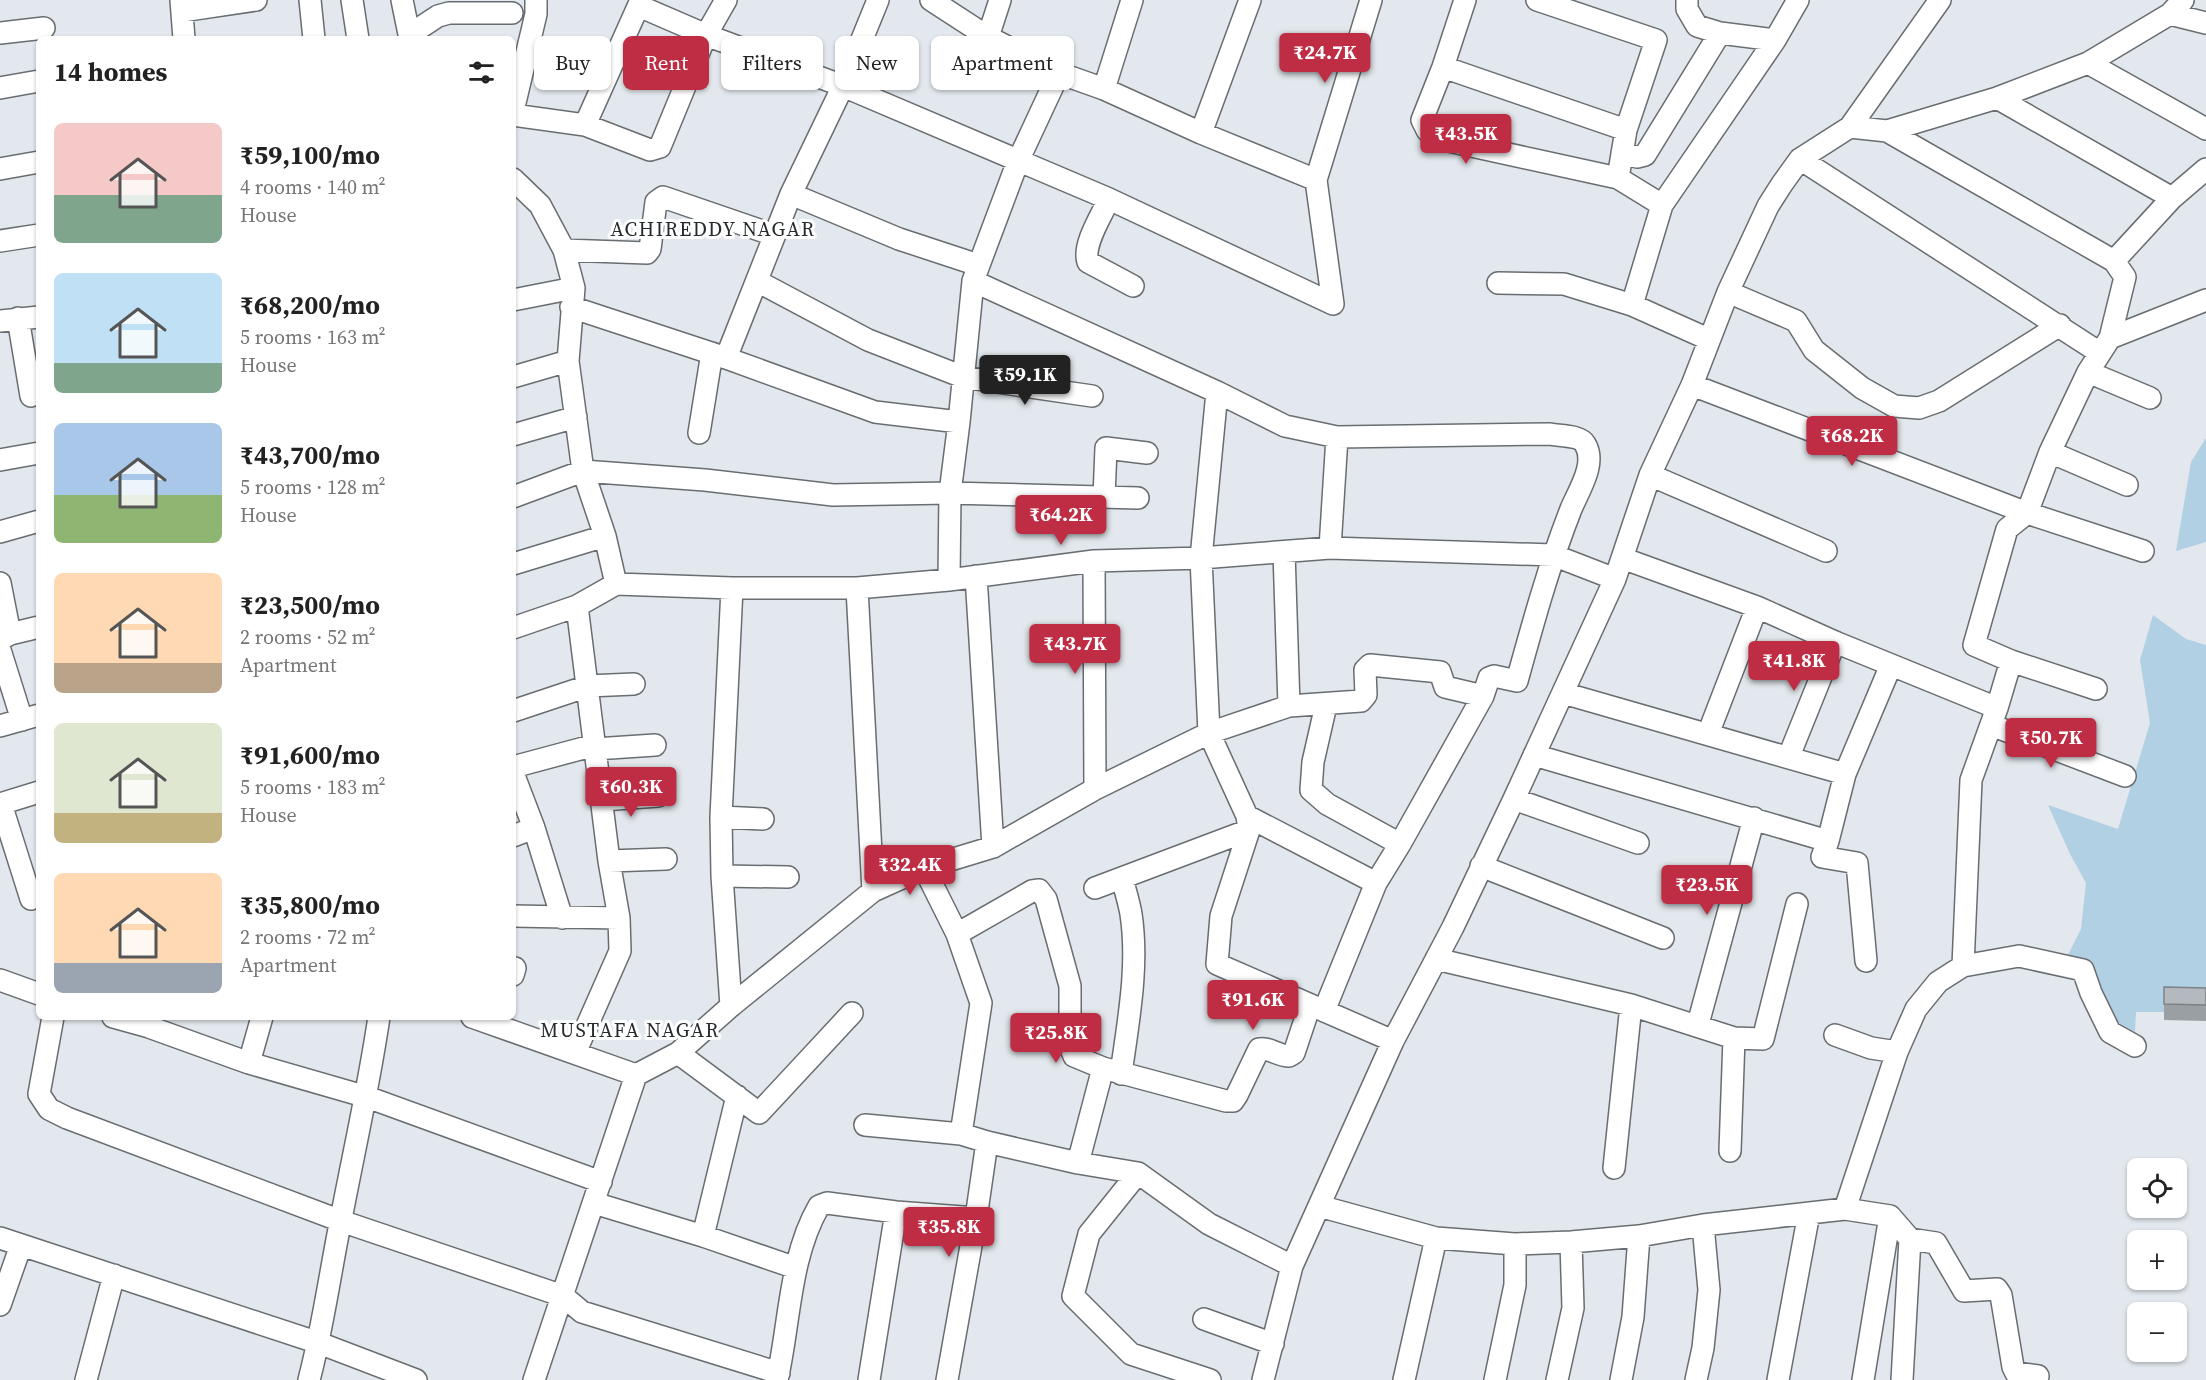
<!DOCTYPE html>
<html lang="en">
<head>
<meta charset="utf-8">
<style>
	body { margin:0; font-family:"Source Serif 4",serif; background:#f2f2f2; color:#222; height:100vh; display:flex; flex-direction:column; font-size:22px; white-space:nowrap }
	* { box-sizing:border-box; margin:0 }
	p { font-size:20px; color:#767676 }
	.icon { flex:none; width:33px; height:33px; fill:none; stroke:currentColor; stroke-width:2; stroke-linecap:round; stroke-linejoin:round }
	.map { position:relative; flex:1; overflow:hidden }
	.panel { position:absolute; left:36px; top:36px; width:480px; height:984px; display:flex; flex-direction:column; background:#fff; border-radius:9px; box-shadow:0 2px 4px #0004 }
	.panel>* { flex:none }
	.hud { position:absolute; left:534px; top:36px; width:570px; height:54px; display:flex; gap:12px }
	.tools { position:absolute; left:2127px; top:1158px; display:grid; gap:12px }
	.tools a { display:grid; place-items:center; width:60px; height:60px; border-radius:9px; background:#fff; box-shadow:0 2px 4px #0004; font-size:30px }
	.price { position:absolute; translate:-50% -51px; padding:0 14px; border-radius:6px; background:#be2d44; color:#fff; font-size:20px; line-height:39px; filter:drop-shadow(0 2px 3px #0008) }
	.price::after { content:''; position:absolute; left:50%; top:36px; width:18px; height:14px; margin-left:-9px; background:inherit; clip-path:polygon(0 0,100% 0,50% 100%) }
	.price.current { background:#222; color:#fff }
	ul { padding:0; list-style:none }
	li { display:flex; align-items:center; gap:18px; height:150px; padding:0 18px }
	li span { display:grid; place-items:center; flex:none; width:168px; height:120px; border-radius:9px; color:#555 }
	li>.icon { margin-inline-start:auto }
	span .icon { width:72px; height:72px; fill:#fffc; stroke-width:1 }
	li b { font-size:26px }
	h2 { display:flex; justify-content:space-between; align-items:center; height:72px; padding:0 18px; font-size:26px }
	.pill { padding:0 21px; border-radius:9px; background:#fff; box-shadow:0 2px 4px #0004; font-size:21px; line-height:54px }
	.pill.current { background:#be2d44; color:#fff }
	.map>svg:first-child { display:block }
</style>
</head>
<body>
<div class="map">
<svg width="2206" height="1380" viewBox="0 0 2206 1380">
	<rect width="100%" height="100%" fill="#e2e8ed"/>
	<path fill="#b1d0e4" d="M2206,438V542L2176,551L2191,462Z
		M2153,615L2186,639L2206,645V1004H2164V1012H2136L2135,1032L2116,1021L2065,961L2081,929L2086,883L2070,854L2048,805L2118,829L2150,723L2140,660Z"/>
	<g fill="none" stroke-linecap="round" stroke-linejoin="round">
		<g stroke="#686d71" stroke-width="24">
			<path id="minor" d="M181,0L184,39
				M310,0L314,39
				M352,0L358,39
				M402,0L410,39
				M931,0L988,37L1059,73L1104,89L1201,133L1316,180
				M1465,0L1443,67L1422,120L1427,130L1435,138L1618,178L1662,205L1632,305
				M1537,0L1656,40L1626,130L1618,178
				M1687,0V9L1697,26L1720,33L1775,40L1798,0
				M639,6L706,35L843,86L1109,199L1333,304
				M182,11L256,0
				M2170,14L2206,23
				M0,33L44,28
				M409,35L438,16L449,13H512
				M988,37L1000,0
				M2088,63L2206,129
				M1443,67L1626,130
				M0,88L39,81
				M1104,89L1132,0
				M1997,98L2172,198
				M513,111L536,14V0
				M513,115L585,125L650,150L660,147L706,35L726,0
				M585,125L641,0
				M1850,127L1940,0
				M1887,131L2114,261L2172,198L2206,169
				M1201,133L1250,0
				M1622,153L1637,157L1645,155L1720,33
				M1800,159L2100,353
				M0,169L39,162
				M513,179L540,205L564,250L574,288L568,361L583,471L605,536L616,584
				M791,194L899,239L978,265
				M1109,199C1102,215 1082,245 1088,262L1133,286
				M1662,205L1775,40
				M0,241L39,235
				M564,250L647,253L650,249L656,202L663,197L774,235
				M757,281L868,340L963,377L1092,396
				M973,281L1217,392L1285,426L1337,437L1550,434C1559,436 1580,435 1585,444C1597,463 1579,490 1571,509C1549,565 1533,623 1517,681L1494,676L1489,678L1483,696L1400,844L1376,883L1324,1011
				M1498,283L1564,284L1632,305L1708,339
				M1728,292L1796,321L1814,350L1862,388L1894,406L1919,408L1939,401L2060,325
				M513,300L574,288
				M1333,304L1316,180L1371,0
				M571,307L726,358L875,412L959,422
				M18,318L31,396
				M0,321L39,317
				M2110,338L2125,277L2114,261
				M726,358L791,194L843,86L878,0
				M2088,372L2150,398
				M513,377L568,361
				M1692,385L2027,513L2143,551
				M1217,392L1201,558L1209,733L1247,816L1249,830L1221,916L1217,964L1393,1041
				M699,433L712,353
				M513,435L576,417
				M2050,452L2127,485
				M0,460L39,453
				M1650,475L1826,551
				M513,497L583,471L705,480L833,495L950,493L1138,498
				M1104,497L1106,448L1147,453
				M0,532L39,521
				M1330,548L1337,437
				M1284,552L1289,706
				M1622,558L1757,607L1835,642L1997,708
				M1094,561L1095,789
				M513,564L605,536
				M976,576L993,847
				M949,580L950,493L959,422L973,281L1018,161L1059,73
				M0,583L10,634
				M857,588L873,891
				M513,628L577,606L616,584L732,588H857L949,580L1094,561L1201,558L1330,548L1553,555L1615,579
				M0,640L10,634L39,627
				M0,650L22,720
				M2011,661L2096,689
				M1563,693L1845,774
				M1326,705L1313,762L1311,790L1327,804L1400,844
				M513,711L588,686L634,684
				M1991,725L2125,776
				M0,726L39,715
				M1708,734L1757,607
				M595,749L655,745
				M1534,755L1828,841
				M1789,756L1835,642
				M513,767L595,745
				M513,773L534,828L562,918
				M1514,799L1638,843
				M602,800L658,796
				M0,804L39,792
				M1,804L31,899
				M1247,816L1376,883
				M721,817L763,819
				M513,836L534,828
				M609,861L666,859
				M1481,866L1663,938
				M924,868L957,934L981,1003L961,1134
				M722,876L788,877
				M1095,888L1249,830
				M513,916L619,918
				M957,934L1032,891L1039,890L1046,899L1070,986V1046L1074,1056L1103,1068L1226,1101H1233L1237,1095L1259,1049C1269,1047 1278,1056 1289,1056L1294,1053L1310,1005
				M1436,959L1631,1005L1734,1038L1763,1039L1797,904
				M1866,961L1857,863L1822,857L1828,841L1845,774L1891,665
				M1963,966L1971,780L1997,708L2011,661L1974,645L2007,529L2027,513L2050,452L2088,372L2110,338L2206,300
				M513,975L515,968
				M0,980L39,994
				M731,1006L722,876L721,817L732,588
				M53,1017L39,1094L49,1109L67,1118L341,1221L563,1296L582,1312L779,1373
				M113,1017L149,1027L249,1063L367,1097L601,1182
				M472,1017L636,1075
				M1698,1024L1754,818
				M1835,1035L1871,1048L1897,1052
				M575,1053L620,951L619,918L609,861L577,606
				M678,1053L759,1113L852,1013
				M249,1063L262,1017
				M1121,1074C1128,1022 1139,967 1131,914C1129,902 1125,890 1122,878
				M865,1125L961,1134L987,1142L1078,1163L1138,1173
				M1730,1151L1734,1038
				M1078,1163L1103,1068
				M1614,1168L1631,1005
				M594,1203L703,1236L796,1268
				M1319,1206L1436,1238L1515,1244L1571,1242L1639,1236L1703,1225L1845,1209L1897,1052L1916,1009L1938,982L1963,966L2019,956L2083,970L2091,993L2110,1032L2135,1046
				M1845,1209L1890,1216L1910,1239L1902,1380
				M703,1236L737,1096
				M0,1238L319,1343L416,1380
				M1910,1239L1936,1243L1964,1291L1997,1289L2001,1295L2013,1367L2016,1373L2038,1376
				M0,1305L21,1245
				M1204,1319L1273,1344
				M86,1380L114,1275
				M309,1380C323,1327 330,1273 341,1219C354,1151 369,1085 379,1017
				M534,1380L636,1075L678,1053L731,1006L873,891L924,868L993,847L1095,789L1209,733L1289,706L1361,701L1366,695L1365,670L1370,665L1440,672L1445,687L1483,696
				M777,1380C790,1323 789,1258 819,1206L827,1203L896,1212L976,1218
				M869,1380L896,1212
				M947,1380L976,1218L987,1142
				M1210,1380L1131,1354L1073,1296L1089,1234L1138,1173L1209,1224L1292,1266
				M1263,1380L1292,1266L1393,1041L1453,927L1514,799L1615,579L1650,475L1692,385L1728,292L1768,206L1782,184L1800,159L1850,127L1887,131L1997,98L2088,63L2170,14L2183,0
				M1404,1380L1436,1238
				M1495,1380L1515,1285V1244
				M1557,1380L1573,1308L1571,1242
				M1621,1380L1633,1317L1639,1236
				M1696,1380L1703,1348L1709,1290L1703,1225
				M1778,1380L1809,1213
				M1863,1380L1890,1216"/>
		</g>
		<use href="#minor" stroke="#fff" stroke-width="21"/>
	</g>
	<path fill="#9a9fa3" d="M2164,987L2206,988V1021L2164,1020Z"/>
	<path fill="#b3b9be" stroke="#7d8285" stroke-width="1.5" d="M2164,987L2206,988V1005L2164,1004Z"/>
	<g text-anchor="middle" stroke-width="6" stroke-linejoin="round" paint-order="stroke">
		<g font-size="20" letter-spacing="1.5" fill="#252a2d" stroke="#fff">
			<text x="713" y="236">ACHIREDDY NAGAR</text>
			<text x="630" y="1037">MUSTAFA NAGAR</text>
		</g>
	</g>
</svg>
<div class="tools">
<a><svg class="icon" aria-label="locate" viewBox="0 0 24 24"><circle cx="12" cy="12" r="6"/><path d="M12 2v4M12 18v4M2 12h4M18 12h4"/></svg></a>
<a>+</a>
<a>−</a>
</div>
<b class="price" style="left:1325px;top:84px">₹24.7K</b>
<b class="price" style="left:1466px;top:165px">₹43.5K</b>
<b class="price current" style="left:1025px;top:406px">₹59.1K</b>
<b class="price" style="left:1852px;top:467px">₹68.2K</b>
<b class="price" style="left:1061px;top:546px">₹64.2K</b>
<b class="price" style="left:1075px;top:675px">₹43.7K</b>
<b class="price" style="left:1794px;top:692px">₹41.8K</b>
<b class="price" style="left:2051px;top:769px">₹50.7K</b>
<b class="price" style="left:631px;top:818px">₹60.3K</b>
<b class="price" style="left:910px;top:896px">₹32.4K</b>
<b class="price" style="left:1707px;top:916px">₹23.5K</b>
<b class="price" style="left:1253px;top:1031px">₹91.6K</b>
<b class="price" style="left:1056px;top:1064px">₹25.8K</b>
<b class="price" style="left:949px;top:1258px">₹35.8K</b>
<div class="hud">
<a class="pill">Buy</a>
<a class="pill current">Rent</a>
<a class="pill">Filters</a>
<a class="pill">New</a>
<a class="pill">Apartment</a>
</div>
<section class="panel">
<h2>14 homes<svg class="icon" aria-label="filters" viewBox="0 0 24 24"><path d="M4 7h16M4 17h16"/><circle cx="9" cy="7" r="2"/><circle cx="15" cy="17" r="2"/></svg></h2>
<ul>
<li><span style="background:linear-gradient(#f6c9c9 60%,#7fa58c 0)"><svg class="icon" aria-label="home" viewBox="0 0 24 24"><path d="M3 11l9-7 9 7M6 9v11h12V9"/></svg></span><div><b>₹59,100/mo</b><p>4 rooms · 140 m²</p><p>House</p></div></li>
<li><span style="background:linear-gradient(#bfe0f5 75%,#7fa58c 0)"><svg class="icon" aria-label="home" viewBox="0 0 24 24"><path d="M3 11l9-7 9 7M6 9v11h12V9"/></svg></span><div><b>₹68,200/mo</b><p>5 rooms · 163 m²</p><p>House</p></div></li>
<li><span style="background:linear-gradient(#a9c7e8 60%,#8fb573 0)"><svg class="icon" aria-label="home" viewBox="0 0 24 24"><path d="M3 11l9-7 9 7M6 9v11h12V9"/></svg></span><div><b>₹43,700/mo</b><p>5 rooms · 128 m²</p><p>House</p></div></li>
<li><span style="background:linear-gradient(#ffd9b3 75%,#b9a48a 0)"><svg class="icon" aria-label="home" viewBox="0 0 24 24"><path d="M3 11l9-7 9 7M6 9v11h12V9"/></svg></span><div><b>₹23,500/mo</b><p>2 rooms · 52 m²</p><p>Apartment</p></div></li>
<li><span style="background:linear-gradient(#dfe7d0 75%,#c2b280 0)"><svg class="icon" aria-label="home" viewBox="0 0 24 24"><path d="M3 11l9-7 9 7M6 9v11h12V9"/></svg></span><div><b>₹91,600/mo</b><p>5 rooms · 183 m²</p><p>House</p></div></li>
<li><span style="background:linear-gradient(#ffd9b3 75%,#9aa5b1 0)"><svg class="icon" aria-label="home" viewBox="0 0 24 24"><path d="M3 11l9-7 9 7M6 9v11h12V9"/></svg></span><div><b>₹35,800/mo</b><p>2 rooms · 72 m²</p><p>Apartment</p></div></li>
</ul>
</section>
</div>
</body>
</html>
